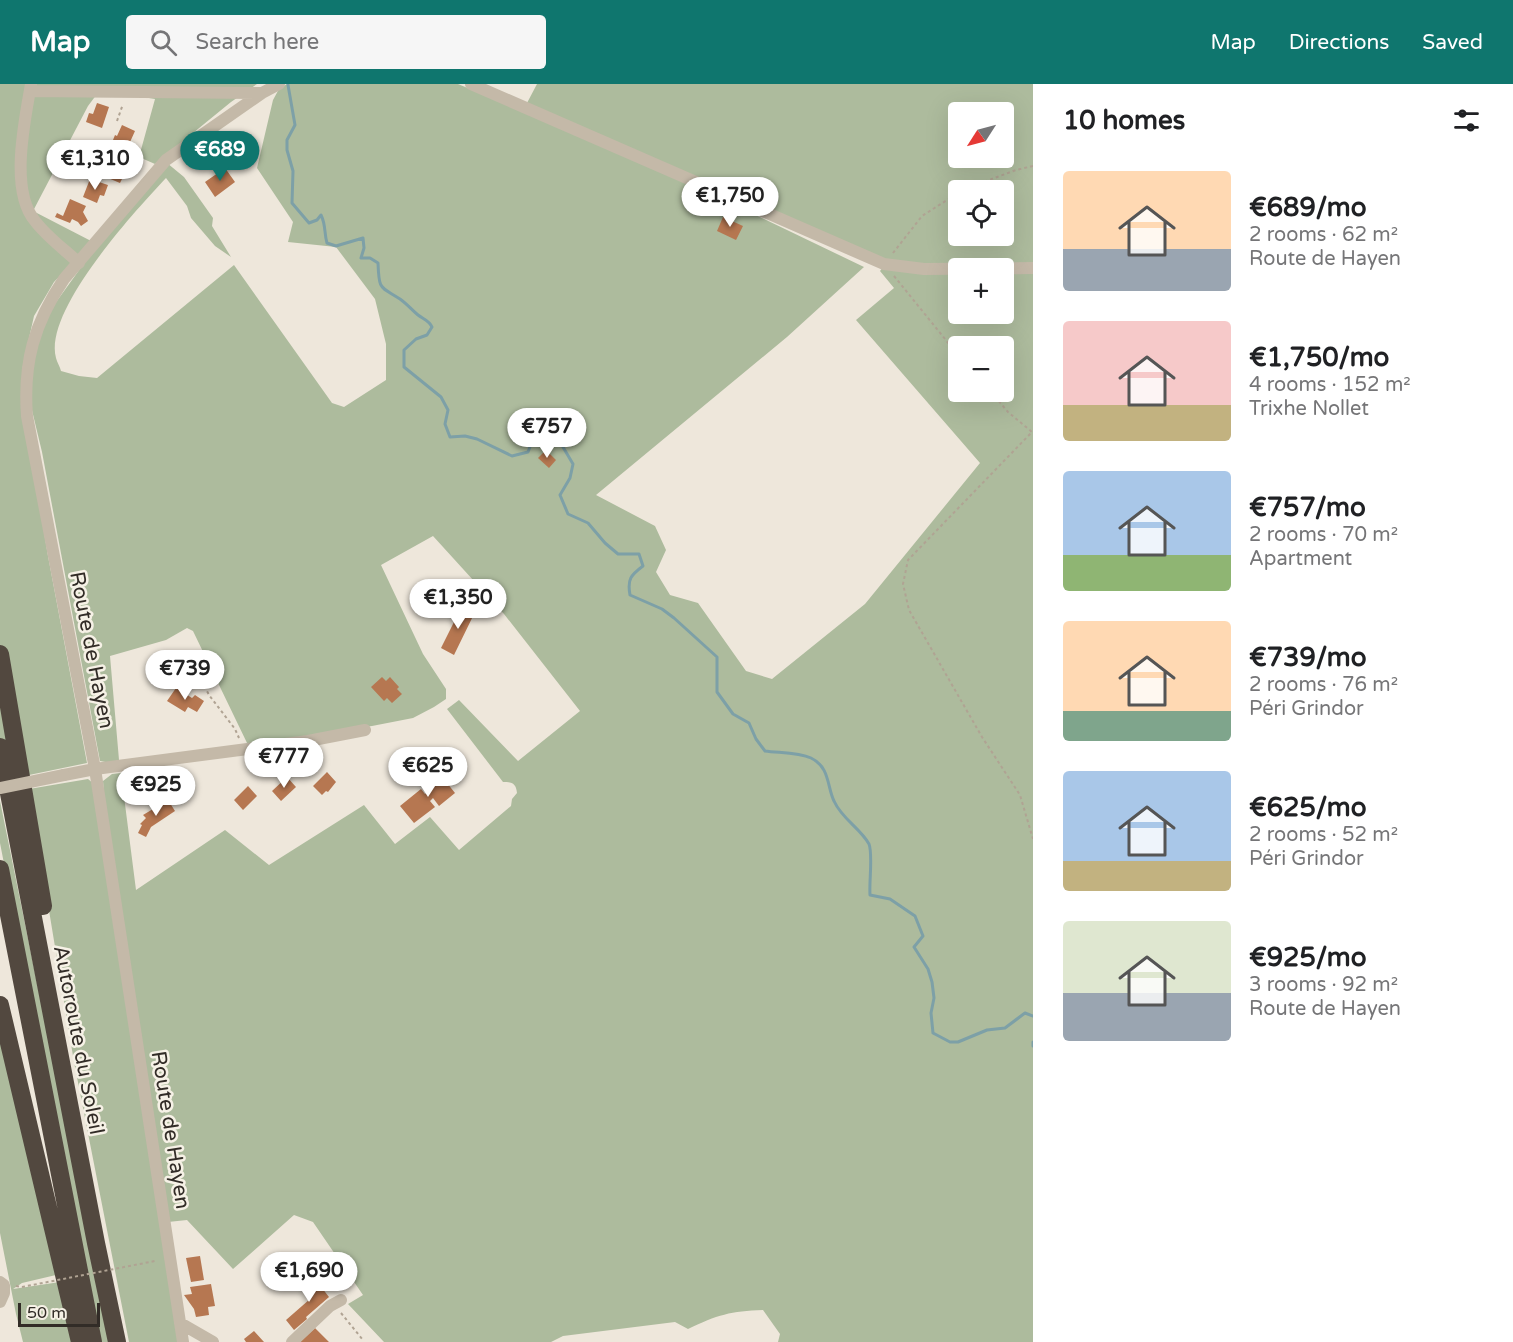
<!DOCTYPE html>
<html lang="en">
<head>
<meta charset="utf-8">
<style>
	body { margin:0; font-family:"Varela Round",sans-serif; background:#f6f6f6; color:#202124; height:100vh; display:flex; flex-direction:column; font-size:22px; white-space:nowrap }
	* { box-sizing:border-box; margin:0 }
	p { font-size:20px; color:#757577 }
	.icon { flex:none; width:33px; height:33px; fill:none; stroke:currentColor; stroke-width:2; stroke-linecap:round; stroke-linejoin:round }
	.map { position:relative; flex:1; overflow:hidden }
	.drawer { display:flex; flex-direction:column; background:#fff; width:480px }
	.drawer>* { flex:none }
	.needle { width:39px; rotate:234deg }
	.fabs { position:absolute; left:948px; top:18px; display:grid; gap:12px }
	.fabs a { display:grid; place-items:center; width:66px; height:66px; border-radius:6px; background:#fff; box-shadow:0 6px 24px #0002; font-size:30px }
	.scale { position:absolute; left:18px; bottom:15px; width:82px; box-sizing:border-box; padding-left:6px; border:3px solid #322c27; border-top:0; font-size:16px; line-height:21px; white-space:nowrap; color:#322c27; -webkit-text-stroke:4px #f6f1e6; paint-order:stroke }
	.price { position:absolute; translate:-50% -51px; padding:0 14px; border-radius:21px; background:#fff; color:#222; font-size:20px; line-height:39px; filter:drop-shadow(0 2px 3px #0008) }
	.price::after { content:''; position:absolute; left:50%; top:36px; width:18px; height:14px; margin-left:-9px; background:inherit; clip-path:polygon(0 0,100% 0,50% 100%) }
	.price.active { background:#0f766e; color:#fff }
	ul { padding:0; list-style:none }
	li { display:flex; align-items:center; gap:18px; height:150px; padding:0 30px }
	li span { display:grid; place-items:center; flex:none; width:168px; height:120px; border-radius:6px; color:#555 }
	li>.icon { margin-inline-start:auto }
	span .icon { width:72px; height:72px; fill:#fffc; stroke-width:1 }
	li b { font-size:26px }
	h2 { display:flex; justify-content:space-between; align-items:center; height:72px; padding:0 30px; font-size:26px }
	header { display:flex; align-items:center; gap:36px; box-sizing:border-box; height:84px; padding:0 30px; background:#0f766e; color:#fff }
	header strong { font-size:28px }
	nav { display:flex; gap:33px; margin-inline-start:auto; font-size:21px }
	.search { width:420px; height:54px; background:#f6f6f6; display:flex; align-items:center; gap:15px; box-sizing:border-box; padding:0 21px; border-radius:6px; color:#757577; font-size:22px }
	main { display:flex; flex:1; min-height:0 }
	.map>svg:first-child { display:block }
</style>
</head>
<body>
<header>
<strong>Map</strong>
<div class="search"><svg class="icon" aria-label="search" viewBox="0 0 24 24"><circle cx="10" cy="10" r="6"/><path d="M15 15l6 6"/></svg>Search here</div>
<nav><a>Map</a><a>Directions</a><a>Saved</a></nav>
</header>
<main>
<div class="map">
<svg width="1033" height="1258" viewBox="0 0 1033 1258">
	<rect width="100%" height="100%" fill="#eee7db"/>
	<path fill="#adbb9d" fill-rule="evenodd" d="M0,0H257L231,18L155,80L139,73L155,15L100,6L88,22L33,127L93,158L54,198L34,232L23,281L21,310L48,472L87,679L0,697Z
		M287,0H458L656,83L864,183L787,253L596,411L655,442L666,466L656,488L670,511L698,519L746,587L772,595L865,520L980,379L856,236L894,204L880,187L887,178L527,19L537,0H1033V1258H778L780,1250L763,1226C731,1227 717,1231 688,1245L675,1238L563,1252L551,1258H384L348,1220L363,1211L313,1138L294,1131L233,1185L187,1136L168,1138L104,710L103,697L112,690L121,689L136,806L225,746L269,781L364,721L395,760L430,733L459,766L511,722L512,715L517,709C516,699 512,698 503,698L447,625L459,616L518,677L580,627L504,530L433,452L381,481L423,570L446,605V615L434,623L413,634L372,642L248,661L193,547L187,544L166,556L110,572L119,676L111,679L100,677L42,368L30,318L32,278L46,232L98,160L167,79L184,93L213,134L212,142L231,173L215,162L191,134L187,122L166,94C135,127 43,227 56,274C57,278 60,283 61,287L79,292L97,294L234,181L332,319L344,323L386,296V260L375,215L336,163L288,158L293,138L257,84L273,16L279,5ZM958,28H1004V74H958ZM958,106H1004V152H958ZM958,184H1004V230H958ZM958,262H1004V308H958Z
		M88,695L94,700L178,1258H129L74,978L29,705Z
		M0,717L110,1258H97L0,759Z
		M0,952L56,1191L22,1199L13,1205L60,1198L74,1258H23L16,1230L0,1149Z"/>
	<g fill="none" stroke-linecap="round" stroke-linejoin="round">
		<path stroke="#7da0a7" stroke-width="3" d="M288,1L295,41L287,56V66L293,87L292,119L309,139L317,136L321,131C326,141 324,149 327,159L336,162L363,154L364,164L361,174H370L378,179C379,207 380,202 400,215C407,220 412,226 418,231C423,235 429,236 432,243L427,251L416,255L404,266V283L441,313L448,326L445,340L450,353L465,352L477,355L512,372L528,368L534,352L545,348L560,358L573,380L570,394L560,411L568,430L588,439L605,459L618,470H639L643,482C631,491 627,495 630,511L662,525L674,534L717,573V608L733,630L749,639L756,655L765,667C779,669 798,668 811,674C830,683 827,703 834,717C842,735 860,744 869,760C873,770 869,798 870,811L890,815L915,832L923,852L914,863L928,885L932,898L934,914L931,929L933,949L950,958H958L987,946L1005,944L1025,929L1033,932
			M1033,958V962"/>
	</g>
	<path fill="#b67751" d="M97,19L109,23L102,44L86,38L89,29L93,30Z
		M122,41L135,47L126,67L111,61L115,51L117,52Z
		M115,78L128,83L120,99L108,94Z
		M225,84L235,98L215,113L205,98Z
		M90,95L108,101L104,112L100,111L97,119L83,113Z
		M70,115L86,122L83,128L88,137L81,142L78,138L72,135L70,139L55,133L57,129L63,132Z
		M723,133L743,142L736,156L717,147Z
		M546,366L556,376L549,384L538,374Z
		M462,522L475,528L454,571L441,564Z
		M382,593L386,597L390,593L399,603L397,605L402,610L392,619L387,614L384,617L371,603Z
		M176,604L192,614L195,611L204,617L197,628L188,623L185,628L167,617Z
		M327,688L336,698L328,708L326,707L322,711L313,702Z
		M439,689L455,709L439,722L433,714L430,717L435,723L414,739L400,722L421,705L425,710L428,708L423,702Z
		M287,693L296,703L281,717L272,707Z
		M248,702L257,712L243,726L234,716Z
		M168,716L175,727L151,743L146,753L138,749L142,741L140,740L146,734L143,731Z
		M200,1172L204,1196L191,1198L186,1174Z
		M311,1190L329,1213L306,1233L307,1235L294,1246L286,1236L310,1215L306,1209L310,1206L303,1197Z
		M211,1200L215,1222L208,1223L209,1231L196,1233L194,1225L184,1211L192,1210L190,1203Z
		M315,1244L329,1258H300Z
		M254,1247L264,1258H246L244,1255Z"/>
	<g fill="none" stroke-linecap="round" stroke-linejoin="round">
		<path stroke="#b0a393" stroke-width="2" stroke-dasharray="3 3" stroke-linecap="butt" d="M117,37L123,20
			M962,106L1016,86L1033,82
			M893,169L922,132L958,109
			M894,192L958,271
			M991,308L1008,328L1032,348L908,476L903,500L909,526L982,653L1020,711L1033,755
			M188,570L209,611L235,645L239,654
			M16,1202L22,1203
			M341,1229L363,1256"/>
		<path stroke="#c4b9a8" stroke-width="12" d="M31,0C25,36 9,106 35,137C47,153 64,165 79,179
			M471,0L884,180L924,185L1033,184
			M30,7L262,9
			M64,691L95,685L308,657L365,646
			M0,1198L4,1201V1209L0,1218
			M180,1239L213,1258
			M183,1258L95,685L27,332C23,279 34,239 64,195L166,76L262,9L279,0
			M292,1258L330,1222L341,1216"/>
		<path stroke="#52483f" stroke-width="18" d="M0,570L43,822
			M0,663L96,1159L117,1258
			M0,785L93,1258
			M0,921L80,1258"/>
		<path stroke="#b0a393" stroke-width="2" stroke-dasharray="3 3" stroke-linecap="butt" d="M22,1203L155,1177"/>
		<path stroke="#c4b9a8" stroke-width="12" d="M0,704L64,691"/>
	</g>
	<g text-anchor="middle" stroke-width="5" stroke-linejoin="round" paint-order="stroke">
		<g font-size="21" fill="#322c27" stroke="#f6f1e6">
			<text transform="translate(92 566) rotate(79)" y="7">Route de Hayen</text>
			<text transform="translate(79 956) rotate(79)" y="7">Autoroute du Soleil</text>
			<text transform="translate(171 1046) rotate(81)" y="7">Route de Hayen</text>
		</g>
	</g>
</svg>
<div class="fabs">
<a><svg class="needle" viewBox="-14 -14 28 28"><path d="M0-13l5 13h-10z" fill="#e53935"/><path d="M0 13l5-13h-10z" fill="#757577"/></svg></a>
<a><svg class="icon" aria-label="locate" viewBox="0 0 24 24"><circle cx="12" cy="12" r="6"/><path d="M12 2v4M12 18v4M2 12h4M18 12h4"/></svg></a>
<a>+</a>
<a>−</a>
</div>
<div class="scale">50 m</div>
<b class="price active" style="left:220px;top:98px">€689</b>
<b class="price" style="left:95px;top:107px">€1,310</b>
<b class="price" style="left:730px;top:144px">€1,750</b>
<b class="price" style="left:547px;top:375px">€757</b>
<b class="price" style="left:458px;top:546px">€1,350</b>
<b class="price" style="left:185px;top:617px">€739</b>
<b class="price" style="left:284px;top:705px">€777</b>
<b class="price" style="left:428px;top:714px">€625</b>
<b class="price" style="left:156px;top:733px">€925</b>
<b class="price" style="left:309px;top:1219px">€1,690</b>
</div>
<section class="drawer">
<h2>10 homes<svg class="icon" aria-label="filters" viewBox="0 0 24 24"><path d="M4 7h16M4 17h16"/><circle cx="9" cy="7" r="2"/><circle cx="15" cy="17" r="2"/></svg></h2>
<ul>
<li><span style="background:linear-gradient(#ffd9b3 65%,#9aa5b1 0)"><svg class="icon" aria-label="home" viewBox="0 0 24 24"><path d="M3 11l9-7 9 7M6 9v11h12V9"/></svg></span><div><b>€689/mo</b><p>2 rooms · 62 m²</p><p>Route de Hayen</p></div></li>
<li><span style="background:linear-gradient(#f6c9c9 70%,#c2b280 0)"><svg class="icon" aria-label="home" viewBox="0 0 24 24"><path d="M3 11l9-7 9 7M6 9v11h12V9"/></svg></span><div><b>€1,750/mo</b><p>4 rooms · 152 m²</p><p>Trixhe Nollet</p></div></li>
<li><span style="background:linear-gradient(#a9c7e8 70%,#8fb573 0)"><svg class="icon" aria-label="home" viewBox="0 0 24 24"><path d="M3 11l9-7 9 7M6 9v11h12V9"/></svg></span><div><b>€757/mo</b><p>2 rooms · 70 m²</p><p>Apartment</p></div></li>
<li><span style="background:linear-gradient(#ffd9b3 75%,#7fa58c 0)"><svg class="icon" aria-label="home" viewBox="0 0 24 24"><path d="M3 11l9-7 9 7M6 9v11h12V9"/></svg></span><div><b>€739/mo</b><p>2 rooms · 76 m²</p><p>Péri Grindor</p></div></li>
<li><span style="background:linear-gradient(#a9c7e8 75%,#c2b280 0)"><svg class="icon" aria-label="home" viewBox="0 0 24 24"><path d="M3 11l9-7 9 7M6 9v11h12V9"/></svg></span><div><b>€625/mo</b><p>2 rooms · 52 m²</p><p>Péri Grindor</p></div></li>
<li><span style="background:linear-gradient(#dfe7d0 60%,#9aa5b1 0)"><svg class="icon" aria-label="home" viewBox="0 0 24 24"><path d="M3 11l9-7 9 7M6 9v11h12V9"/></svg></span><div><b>€925/mo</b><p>3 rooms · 92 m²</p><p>Route de Hayen</p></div></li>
</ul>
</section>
</main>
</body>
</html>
